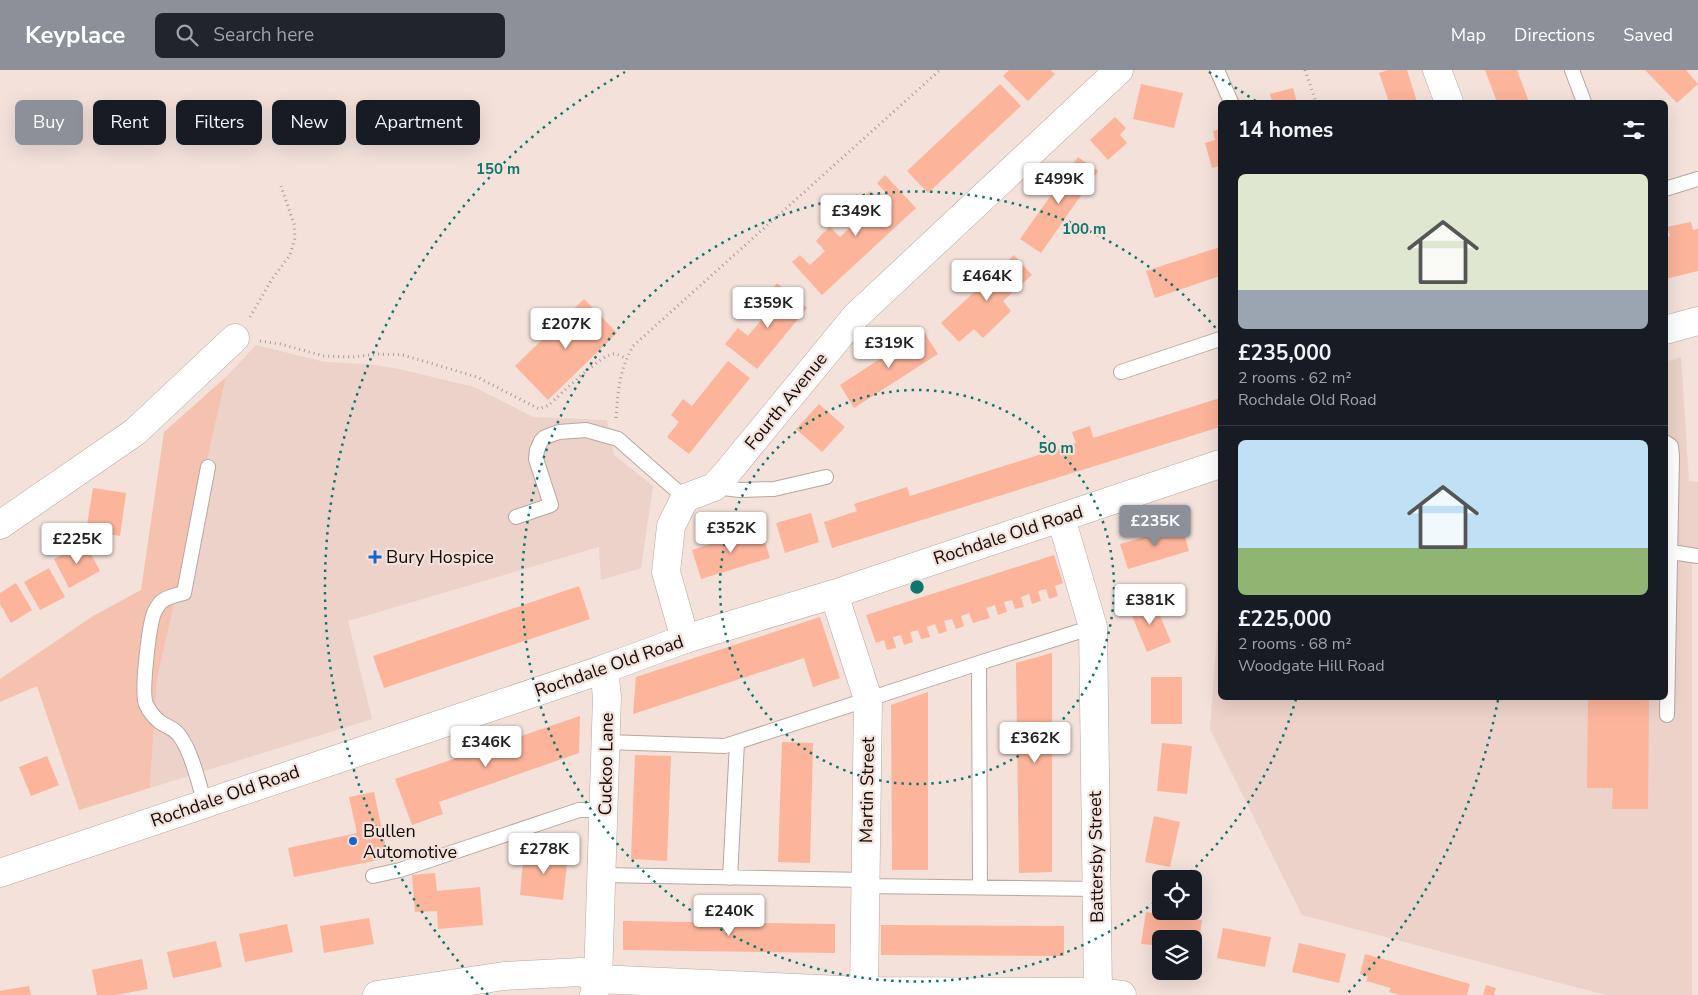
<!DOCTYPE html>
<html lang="en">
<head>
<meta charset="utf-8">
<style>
	body { margin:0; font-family:"Nunito Sans",sans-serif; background:#20242c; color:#f1f3f6; height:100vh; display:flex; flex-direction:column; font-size:19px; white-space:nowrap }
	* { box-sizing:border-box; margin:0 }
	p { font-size:16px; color:#9ea1a6 }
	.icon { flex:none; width:28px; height:28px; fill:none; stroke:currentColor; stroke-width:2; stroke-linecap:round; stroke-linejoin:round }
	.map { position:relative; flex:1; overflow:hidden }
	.drawer { position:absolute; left:1218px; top:30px; width:450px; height:600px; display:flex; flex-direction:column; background:#171b24; border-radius:8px; box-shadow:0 5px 20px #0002 }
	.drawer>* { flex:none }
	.banner { position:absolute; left:15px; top:30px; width:475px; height:45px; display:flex; gap:10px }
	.controls { position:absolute; left:1152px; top:800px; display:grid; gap:10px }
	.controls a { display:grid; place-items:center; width:50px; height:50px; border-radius:8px; background:#171b24; box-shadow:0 5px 20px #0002; font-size:25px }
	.price { position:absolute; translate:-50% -42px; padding:0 11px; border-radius:5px; background:#fff; color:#222; font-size:16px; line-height:32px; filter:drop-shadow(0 1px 2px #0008) }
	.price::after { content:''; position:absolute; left:50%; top:30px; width:15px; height:11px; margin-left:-8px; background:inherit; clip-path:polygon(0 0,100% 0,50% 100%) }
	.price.active { background:#8c9099; color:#fff }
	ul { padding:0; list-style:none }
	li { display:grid; align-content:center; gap:10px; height:265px; padding:0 20px }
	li+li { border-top:1px solid #363941 }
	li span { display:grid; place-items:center; height:155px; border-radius:8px; color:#555 }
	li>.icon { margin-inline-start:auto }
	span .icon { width:90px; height:90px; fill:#fffc; stroke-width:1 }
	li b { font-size:21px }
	h2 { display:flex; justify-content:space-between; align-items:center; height:60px; padding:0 20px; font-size:21px }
	.pill { padding:0 18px; border-radius:8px; background:#171b24; box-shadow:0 5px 20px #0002; font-size:18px; line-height:45px }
	.pill.active { background:#8c9099; color:#fff }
	header { display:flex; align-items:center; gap:30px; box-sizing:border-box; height:70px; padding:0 25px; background:#8c9099; color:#fff }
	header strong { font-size:24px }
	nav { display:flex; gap:28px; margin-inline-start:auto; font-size:18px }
	.search { width:350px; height:45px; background:#20242c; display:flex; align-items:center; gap:12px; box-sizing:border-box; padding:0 18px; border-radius:8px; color:#9ea1a6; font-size:19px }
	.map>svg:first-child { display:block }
</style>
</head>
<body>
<header>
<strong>Keyplace</strong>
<div class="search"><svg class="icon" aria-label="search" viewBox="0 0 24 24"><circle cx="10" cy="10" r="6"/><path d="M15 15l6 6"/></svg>Search here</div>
<nav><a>Map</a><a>Directions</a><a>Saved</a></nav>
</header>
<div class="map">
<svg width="1698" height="925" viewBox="0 0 1698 925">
	<rect width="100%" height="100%" fill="#f3e1da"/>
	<path fill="#ecd2c9" d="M256,275L325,292L368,294L399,299L474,317L533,347L607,350L614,385L653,416L641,498L601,510L599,477L348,551L372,649L150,718L157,609L226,307Z
		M1681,287L1689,411L1698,412V494H1692V925H1606L1302,845L1210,659L1220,522V628H1665V292Z"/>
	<path fill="#f6c2b0" d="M226,307L157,609L150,718L79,740L37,616L0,632V609L93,546L141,520L164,362Z"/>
	<path fill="#fcb49b" d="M1009,0H1050L1055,4L1028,31L1003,6Z
		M1388,0H1407L1417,32H1389L1379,3Z
		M1485,0H1517L1529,32H1497Z
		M1645,0H1686L1698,14L1677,33Z
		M1000,14L1021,36L928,123L907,101Z
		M1141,14L1183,23L1174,58L1133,49Z
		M1293,18L1297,32H1272L1270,24Z
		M1115,47L1126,58L1120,65L1127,73L1108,90L1090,70Z
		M1220,59V96L1212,98L1205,73L1215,70L1213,61Z
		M1078,87L1098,101L1041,183L1020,169Z
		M885,105L916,138L822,225L792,192L800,185L810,195L825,181L816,171L823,163L830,157L840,167L864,145L855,135L870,121L880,131L887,124L877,113Z
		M1691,152L1693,160L1698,159V201L1665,209V168L1670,166L1667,157Z
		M1220,177V206L1155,228L1146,201Z
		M1014,185L1032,205L1003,231L1011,241L983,268L974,259L959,272L941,253Z
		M777,213L807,238L757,299L725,274L738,258L748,266L779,228L771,221Z
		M584,229L617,263L548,330L515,296Z
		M923,261L938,284L854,338L840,315Z
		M728,291L750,308L689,384L667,367L679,352L671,345L683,329L692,336Z
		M1220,328V357L832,478L824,452L857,441L854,434L907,417L910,426L1076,373L1072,362L1090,356L1093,368Z
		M819,334L845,357L822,382L796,359Z
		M93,418L126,423L120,466L86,461Z
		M811,443L819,472L785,483L776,453Z
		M1182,456L1189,481L1128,499L1120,474Z
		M761,458L770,488L701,509L692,480Z
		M85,473L100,501L69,518L54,489Z
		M1054,485L1063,513L1055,516L1058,526L1049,529L1046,519L1038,521L1041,531L1032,534L1029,524L1021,527L1024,537L1015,539L1012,530L1004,532L1007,542L998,545L995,535L986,538L990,548L973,553L969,543L961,546L964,556L956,559L952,549L944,551L947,561L939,564L935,554L927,557L930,567L921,569L918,560L910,562L913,572L904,575L901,565L893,567L896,578L887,580L884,570L876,573L866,545Z
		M49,498L65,527L40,540L24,512Z
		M16,513L32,540L11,553L0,534V523Z
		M579,516L590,549L384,618L373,586Z
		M1154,531L1171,572L1147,582L1130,541Z
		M820,547L840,608L813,617L804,588L633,644L636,607Z
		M1052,583V802L1019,803L1016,593Z
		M1151,607H1182V654H1151Z
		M928,622V800H892L891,635Z
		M1588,628H1649L1648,739H1612L1613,718H1587Z
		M580,646L579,683L439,732L443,744L412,755L395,709Z
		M782,672L813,673L810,793L778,792Z
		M1162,673L1192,676L1187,724L1157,721Z
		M635,685L671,686L667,791L631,789Z
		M47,686L59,715L31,726L19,697Z
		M374,722L388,788L294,807L288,778L357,763L349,727Z
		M1154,746L1180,752L1170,797L1145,792Z
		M524,780L568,785L563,830L520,825Z
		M435,803L437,821L480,817L483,855L438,859L437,841L415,842L412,805Z
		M1146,842L1202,850L1197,882L1194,881V869H1161V876L1141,874Z
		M369,848L374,874L324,883L320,856Z
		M623,851L835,854V883L623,880Z
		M287,854L293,882L245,892L239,864Z
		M881,855L1064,856V886L881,885Z
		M1223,858L1271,867L1265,897L1217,888Z
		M216,871L222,897L173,908L167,882Z
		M1299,873L1346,884L1339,913L1292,902Z
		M1365,884L1470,914L1467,925H1400L1389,922L1391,918L1366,911L1368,907L1360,904Z
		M142,889L148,919L116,925H97L92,900Z
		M1486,915L1496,918L1494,925H1483Z
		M29,916L31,925H0V921Z"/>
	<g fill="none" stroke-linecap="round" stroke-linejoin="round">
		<g stroke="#b8a7a1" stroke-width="16">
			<path id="service" d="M1217,0L1231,32
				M1572,0L1584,32
				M1665,119L1698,109
				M1121,302L1220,269
				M1665,372L1671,376L1672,387L1667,645
				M714,417L740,420L774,419L826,407
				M516,447L551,435L536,389L537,380L541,371L545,367L559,362L586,360L618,369L685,428
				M1671,482L1698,486
				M979,593L980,817
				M606,672L725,676L979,593L1093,557
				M205,733C198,712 192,682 179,665C174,658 167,657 160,652C155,648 149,641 146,634C141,623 149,556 154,543C155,540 158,536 160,533C166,527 176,525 184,523L208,397
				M603,805L865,810
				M373,806L400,800L579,740H604
				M730,808L737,672
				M865,816L1097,819"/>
		</g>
		<g stroke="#b8a7a1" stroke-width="29">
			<path id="minor" d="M1437,0L1449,32
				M1061,448L1093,557L1098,922
				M0,455L135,362L235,268
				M834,524L868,629L864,921
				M685,569L666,502L671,456L685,428L714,417L726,404L856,246L1119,0
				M377,925L504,906L581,902L598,909L864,921L1098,922L1122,925
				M594,925L598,909L607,627L604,599"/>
		</g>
		<g stroke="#b8a7a1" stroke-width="29">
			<path id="secondary" d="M1665,260L1698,251
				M0,803L604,599L685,569L834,524L1220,394"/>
		</g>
		<path stroke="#aa9c96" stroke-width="3" stroke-dasharray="1 4" stroke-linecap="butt" d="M1305,0L1316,32
			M250,247L272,209L290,185L295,168L294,154L281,116
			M260,271L280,274L324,286L352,287L379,284L403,285L477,307L539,339L549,335C560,325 603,282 615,284C618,284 623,287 626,289
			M616,348C618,321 619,301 633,276L940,0"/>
		<use href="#service" stroke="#fff" stroke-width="14"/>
		<use href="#minor" stroke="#fff" stroke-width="28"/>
		<use href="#secondary" stroke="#fff" stroke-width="28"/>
	</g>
	<g fill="none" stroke="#0f766e" stroke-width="2.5" stroke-dasharray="2.5 5">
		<circle cx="917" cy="517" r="197"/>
		<path d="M1296 629A395 395 0 0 1 1184 808M1160 828A395 395 0 1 1 1220 263"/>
		<path d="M1498 630A592 592 0 0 1 1346 925M488 925A592 592 0 0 1 625 2M1209 2A592 592 0 0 1 1257 32"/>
	</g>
	<g fill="#1665cf" stroke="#f3e1da" stroke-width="2">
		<path d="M372.5 479.5h5v5h5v5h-5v5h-5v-5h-5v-5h5z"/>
		<circle cx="353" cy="771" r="5"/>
	</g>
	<g text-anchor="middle" stroke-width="4.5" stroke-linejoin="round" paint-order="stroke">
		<g font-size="18" fill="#110b09" stroke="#f3e1da">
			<text transform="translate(786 331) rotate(-51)" y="6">Fourth Avenue</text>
			<text transform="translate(1008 465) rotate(-18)" y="6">Rochdale Old Road</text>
			<text transform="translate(609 596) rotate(-19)" y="6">Rochdale Old Road</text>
			<text transform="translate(606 694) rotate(-89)" y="6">Cuckoo Lane</text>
			<text transform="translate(867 720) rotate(-89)" y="6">Martin Street</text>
			<text transform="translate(225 726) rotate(-19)" y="6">Rochdale Old Road</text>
			<text transform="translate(1096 787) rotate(-91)" y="6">Battersby Street</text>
		</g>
		<g font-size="18" fill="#110b09" stroke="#f3e1da" text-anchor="start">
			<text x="386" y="493">Bury Hospice</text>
			<text x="363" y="767">Bullen<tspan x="363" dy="21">Automotive</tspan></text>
		</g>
	</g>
	<circle cx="917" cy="517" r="8" fill="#0f766e" stroke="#f3e1da" stroke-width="2.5"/>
	<g font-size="15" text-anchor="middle" font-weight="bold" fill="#0f766e" stroke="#f3e1da" stroke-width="4.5" stroke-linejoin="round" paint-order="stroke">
		<text x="498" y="104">150 m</text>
		<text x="1084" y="164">100 m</text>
		<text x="1056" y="383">50 m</text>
	</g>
</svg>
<div class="controls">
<a><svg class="icon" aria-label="locate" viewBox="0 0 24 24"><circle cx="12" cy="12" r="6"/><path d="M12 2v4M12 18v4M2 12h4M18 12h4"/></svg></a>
<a><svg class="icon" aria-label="layers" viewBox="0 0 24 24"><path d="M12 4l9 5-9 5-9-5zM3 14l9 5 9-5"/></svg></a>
</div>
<b class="price" style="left:1059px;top:135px">£499K</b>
<b class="price" style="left:856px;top:167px">£349K</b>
<b class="price" style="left:987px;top:232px">£464K</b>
<b class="price" style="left:768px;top:259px">£359K</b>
<b class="price" style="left:566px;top:280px">£207K</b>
<b class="price" style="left:889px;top:299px">£319K</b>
<b class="price active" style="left:1155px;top:477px">£235K</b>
<b class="price" style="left:731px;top:484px">£352K</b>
<b class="price" style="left:77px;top:495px">£225K</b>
<b class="price" style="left:1150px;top:556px">£381K</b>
<b class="price" style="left:1035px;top:694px">£362K</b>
<b class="price" style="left:486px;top:698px">£346K</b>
<b class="price" style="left:544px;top:805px">£278K</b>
<b class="price" style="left:729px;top:867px">£240K</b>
<div class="banner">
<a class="pill active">Buy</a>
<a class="pill">Rent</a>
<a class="pill">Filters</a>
<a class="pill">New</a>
<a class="pill">Apartment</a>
</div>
<section class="drawer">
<h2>14 homes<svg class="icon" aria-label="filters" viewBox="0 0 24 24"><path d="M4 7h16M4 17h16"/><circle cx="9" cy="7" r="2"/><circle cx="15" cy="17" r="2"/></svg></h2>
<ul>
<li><span style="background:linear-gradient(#dfe7d0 75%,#9aa5b1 0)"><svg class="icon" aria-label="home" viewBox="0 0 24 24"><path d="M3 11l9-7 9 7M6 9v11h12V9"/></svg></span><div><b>£235,000</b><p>2 rooms · 62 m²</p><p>Rochdale Old Road</p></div></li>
<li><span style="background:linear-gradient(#bfe0f5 70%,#8fb573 0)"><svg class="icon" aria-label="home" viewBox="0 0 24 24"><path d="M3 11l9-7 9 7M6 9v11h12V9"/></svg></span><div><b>£225,000</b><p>2 rooms · 68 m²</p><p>Woodgate Hill Road</p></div></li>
</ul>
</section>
</div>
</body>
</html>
